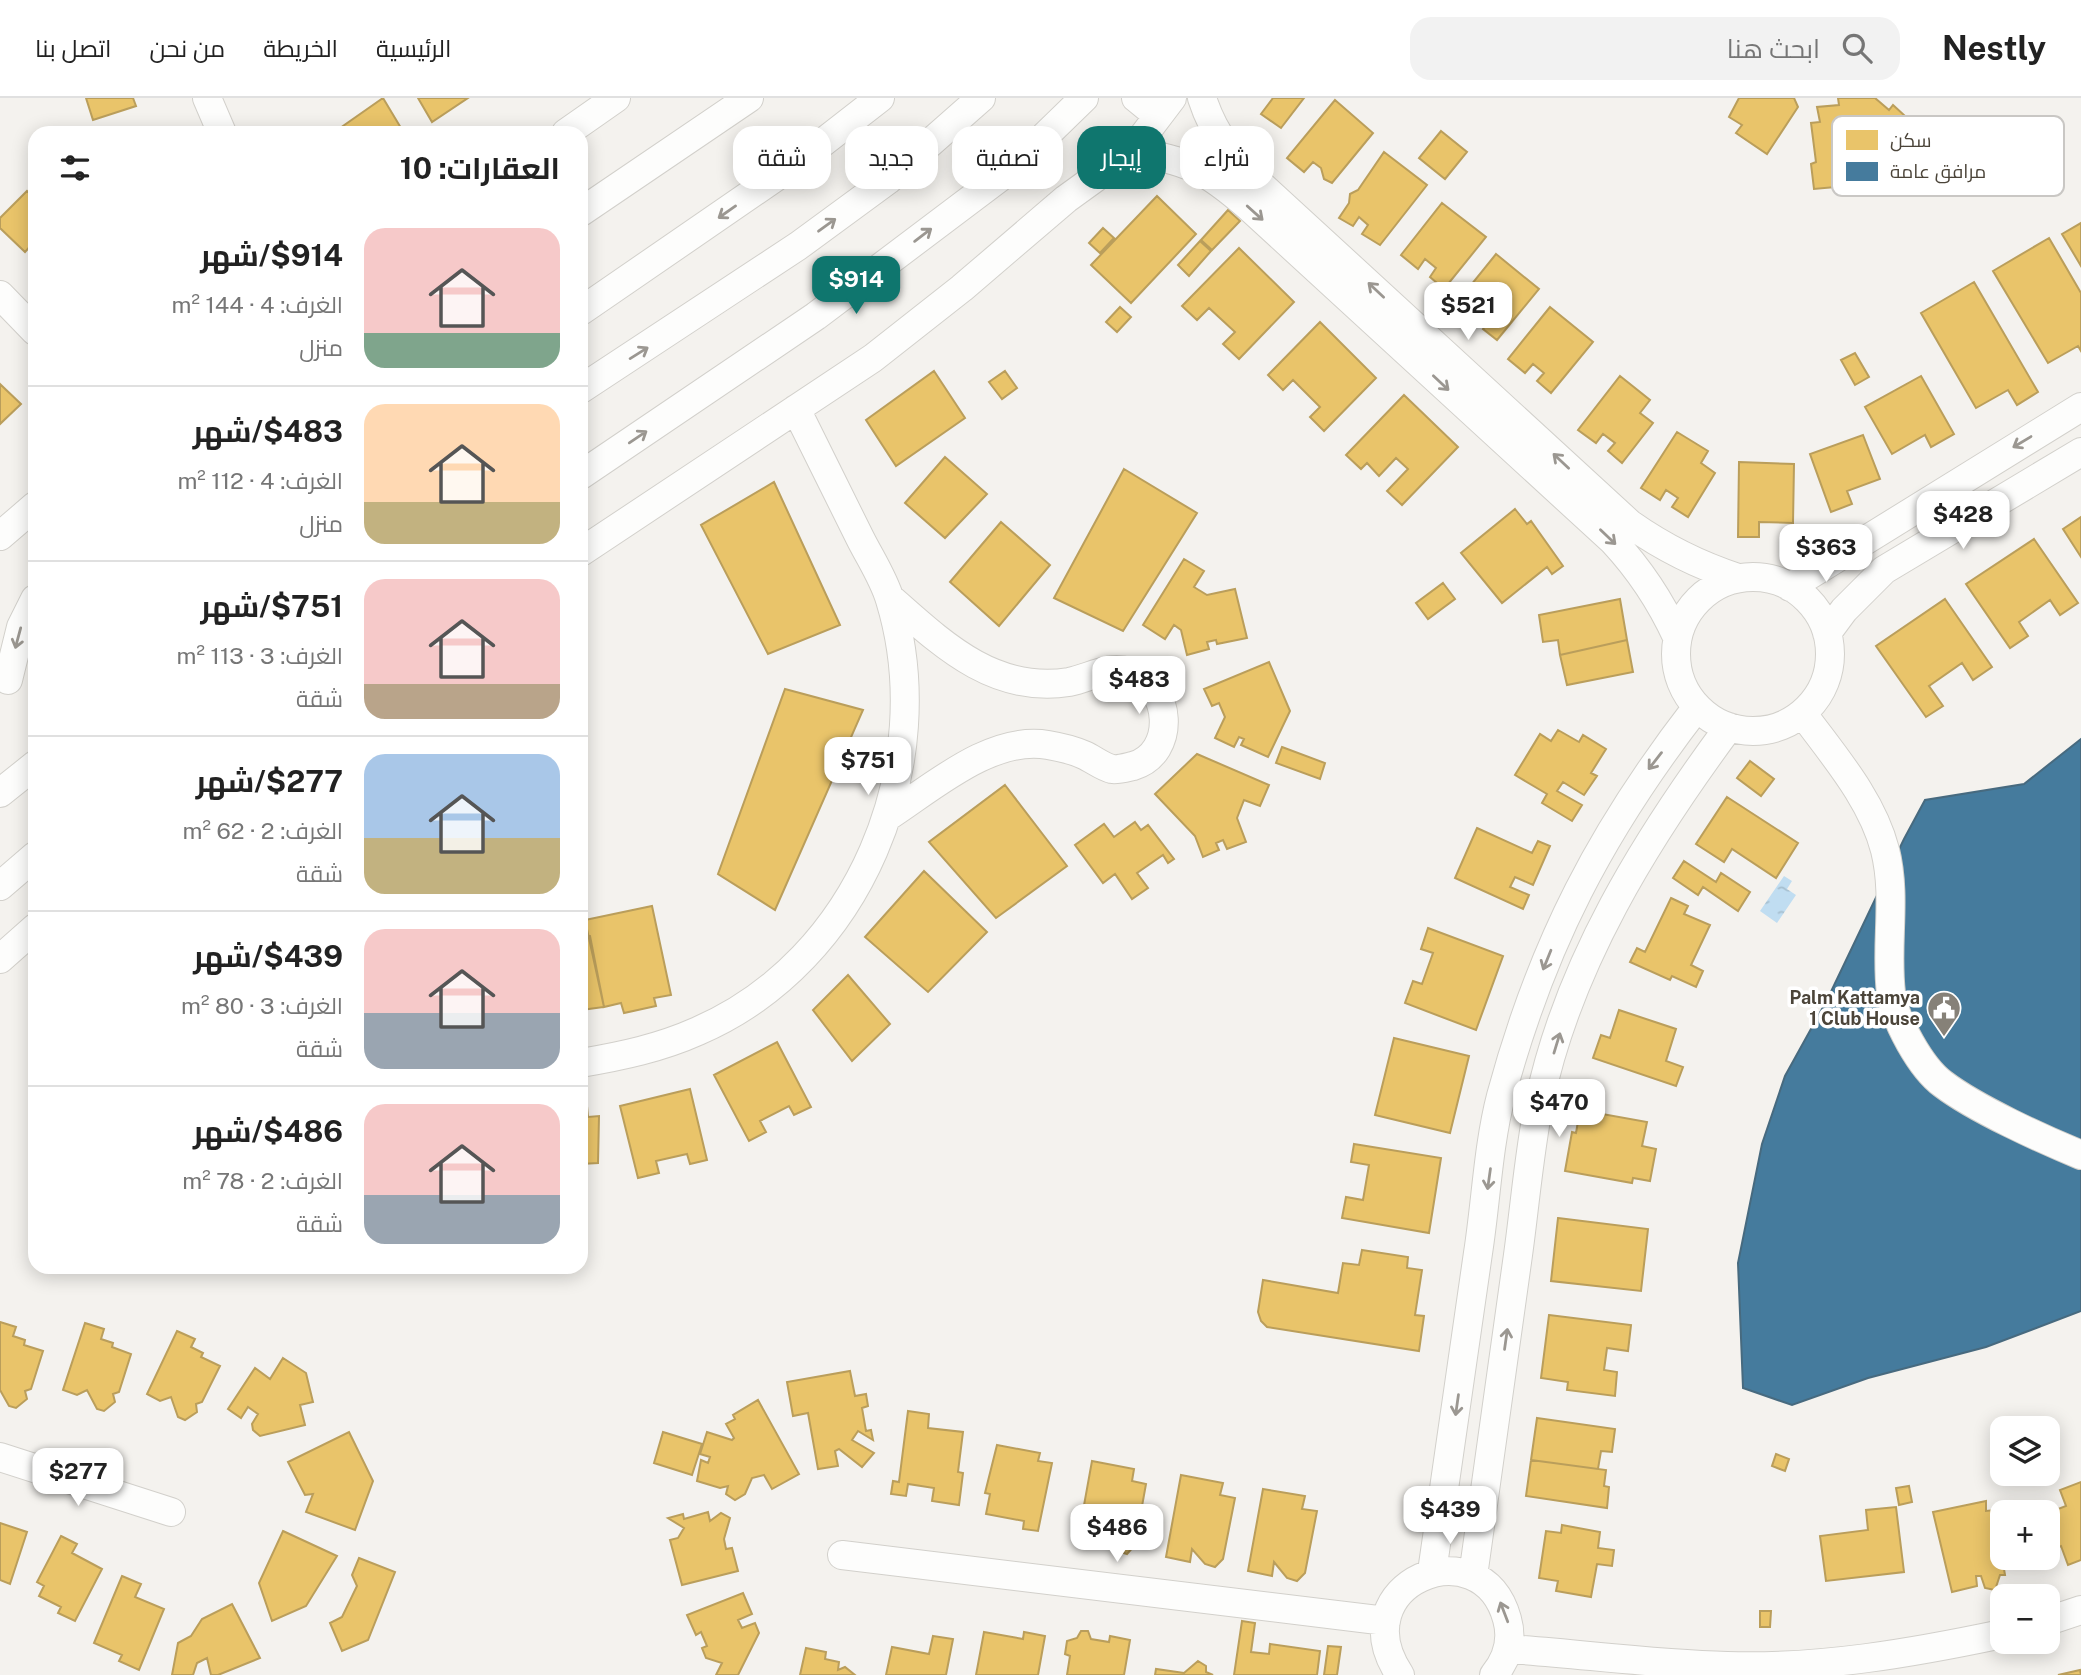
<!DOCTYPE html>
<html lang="ar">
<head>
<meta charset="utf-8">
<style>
	body { margin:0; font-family:"Public Sans",Cairo,sans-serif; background:#f2f2f2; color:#222; direction:rtl; height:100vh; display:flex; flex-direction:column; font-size:26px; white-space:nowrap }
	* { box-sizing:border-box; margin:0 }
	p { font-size:23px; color:#767676 }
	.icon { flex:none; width:38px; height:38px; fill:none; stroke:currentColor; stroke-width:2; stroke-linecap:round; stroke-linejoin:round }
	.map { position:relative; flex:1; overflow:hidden; direction:ltr }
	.sheet { position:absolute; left:28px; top:28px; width:560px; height:1148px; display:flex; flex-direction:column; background:#fff; border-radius:21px; box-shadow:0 4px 18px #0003; direction:rtl }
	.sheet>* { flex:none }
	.banner { position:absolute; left:609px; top:28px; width:665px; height:63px; direction:rtl; display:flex; gap:14px }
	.tools { position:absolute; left:1990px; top:1318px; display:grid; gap:14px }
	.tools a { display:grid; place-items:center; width:70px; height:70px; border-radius:14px; background:#fff; box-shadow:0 4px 18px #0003; font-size:35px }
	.price { position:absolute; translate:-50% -60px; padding:0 16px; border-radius:14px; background:#fff; color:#222; font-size:23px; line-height:46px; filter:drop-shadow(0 2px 4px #0008) }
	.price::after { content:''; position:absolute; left:50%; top:42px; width:21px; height:16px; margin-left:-10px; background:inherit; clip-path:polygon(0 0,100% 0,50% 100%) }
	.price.current { background:#0f766e; color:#fff }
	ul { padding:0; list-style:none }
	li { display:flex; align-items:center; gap:21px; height:175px; padding:0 28px }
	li+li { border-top:2px solid #e0e0e0 }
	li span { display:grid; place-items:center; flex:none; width:196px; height:140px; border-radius:21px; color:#555 }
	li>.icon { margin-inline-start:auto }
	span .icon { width:84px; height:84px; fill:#fffc; stroke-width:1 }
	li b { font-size:30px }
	h2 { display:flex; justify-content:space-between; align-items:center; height:84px; padding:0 28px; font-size:30px }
	.tag { padding:0 24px; border-radius:21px; background:#fff; box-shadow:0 4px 18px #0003; font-size:24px; line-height:63px }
	.tag.current { background:#0f766e; color:#fff }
	header { display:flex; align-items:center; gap:42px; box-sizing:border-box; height:98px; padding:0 35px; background:#fff; border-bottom:2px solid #e0e0e0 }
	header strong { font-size:33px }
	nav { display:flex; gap:38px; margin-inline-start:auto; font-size:24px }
	.search { width:490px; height:63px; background:#f2f2f2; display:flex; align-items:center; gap:18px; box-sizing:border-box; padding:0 24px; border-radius:21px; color:#767676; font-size:26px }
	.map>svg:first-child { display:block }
</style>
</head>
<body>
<header>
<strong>Nestly</strong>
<div class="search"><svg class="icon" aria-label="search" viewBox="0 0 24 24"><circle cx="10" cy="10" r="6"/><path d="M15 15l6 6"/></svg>ابحث هنا</div>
<nav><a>الرئيسية</a><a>الخريطة</a><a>من نحن</a><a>اتصل بنا</a></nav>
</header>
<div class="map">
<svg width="2081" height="1577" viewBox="0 0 2081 1577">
	<defs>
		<pattern id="water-ripples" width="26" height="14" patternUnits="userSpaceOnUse" patternTransform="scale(1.75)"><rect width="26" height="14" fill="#c0ddf1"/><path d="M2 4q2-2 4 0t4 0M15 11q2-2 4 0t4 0" fill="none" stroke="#a6bfcf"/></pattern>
	</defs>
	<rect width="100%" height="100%" fill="#f4f2ee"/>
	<path fill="url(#water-ripples)" d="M1784,778L1792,783L1787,791L1796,797L1777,825L1760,813Z"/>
	<path fill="#e9c46a" stroke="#ba9e5b" stroke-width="2" d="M86,0H133L136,8L93,22Z
		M383,0L404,35H333Z
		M418,0H468L432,24Z
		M1273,0H1304L1281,30L1261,16Z
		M1739,0H1794L1798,9L1767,56L1736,35L1742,27L1729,19Z
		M1838,0H1875L1889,12L1893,7L1904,17L1896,27L1901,32L1898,40L1886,49L1880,45L1874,53L1876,63L1870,77L1845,78L1846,88L1814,91L1811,66L1816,64L1811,25L1820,24L1817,9L1839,7Z
		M1335,2L1373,35L1332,85L1324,81L1321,70L1313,64L1304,74L1287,60Z
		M1441,33L1467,54L1445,81L1419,60Z
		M1384,54L1427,87L1380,147L1362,136L1368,127L1359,119L1353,128L1339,120L1349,105L1350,96L1358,92Z
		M27,93L35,101V143L25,154L0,130V120Z
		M1157,98L1196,136L1131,205L1091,167Z
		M1442,105L1486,139L1444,191L1430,179L1436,170L1425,161L1418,171L1401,157Z
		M1228,112L1240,123L1212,152L1201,142Z
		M2081,125V168L2062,136Z
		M1103,130L1114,140L1100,155L1089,145Z
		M2049,140L2081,195V253L2078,248L2048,265L1993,173Z
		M1200,143L1211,153L1189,178L1178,167Z
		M1239,150L1294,204L1239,261L1223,246L1235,234L1209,210L1197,222L1182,208Z
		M1496,156L1539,191L1497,242L1483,231L1490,222L1479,213L1471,222L1454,208Z
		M1974,184L2038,294L2017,307L2008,292L1976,310L1921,215Z
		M1120,209L1131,219L1117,234L1106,224Z
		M1550,209L1593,244L1551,295L1537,283L1544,275L1533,266L1525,275L1508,261Z
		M1320,224L1376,280L1324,333L1310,319L1320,309L1293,282L1283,292L1268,277Z
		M1855,255L1869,279L1855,287L1841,262Z
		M934,273L965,320L896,368L866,322Z
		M1005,273L1017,290L1002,301L989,284Z
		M1620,278L1650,302L1640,315L1653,325L1622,365L1608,353L1615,345L1603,336L1596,345L1578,332Z
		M1921,278L1954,336L1931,349L1925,337L1892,356L1865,309Z
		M0,286L21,306L0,326Z
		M1404,297L1458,349L1402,407L1387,393L1408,371L1396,360L1379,378L1367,365L1361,371L1346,357Z
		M1677,334L1708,353L1701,365L1715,375L1688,419L1672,409L1678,400L1666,392L1660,402L1641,390Z
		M1863,337L1880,381L1847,393L1852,406L1831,414L1810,356Z
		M945,359L987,396L945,440L905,405Z
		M1739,364L1794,366L1793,425L1759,424V439H1738Z
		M1124,371L1197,415L1123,533L1054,500Z
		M774,384L840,527L768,556L701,427Z
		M1515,411L1527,426L1531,423L1563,468L1552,476L1547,469L1502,505L1461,455Z
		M2081,419V459L2063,431Z
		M1001,424L1050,467L999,528L950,484Z
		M2034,441L2078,505L2060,517L2050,502L2019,524L2028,538L2010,550L1966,486Z
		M1184,461L1204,473L1194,489L1207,497L1235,491L1247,540L1217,546L1216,542L1207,544L1209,551L1187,557L1181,532L1174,527L1165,541L1143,527Z
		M1443,485L1455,501L1428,521L1416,505Z
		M1620,501L1627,542L1560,557L1558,542L1543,544L1539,517Z
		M1945,501L1992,569L1973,582L1962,565L1929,588L1943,608L1926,619L1876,548Z
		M1627,542L1633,574L1567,587L1560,557Z
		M1269,564L1290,613L1268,659L1241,647L1244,641L1239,639L1234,649L1215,640L1225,619L1219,605L1212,608L1204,591Z
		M785,591L863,612L775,812L718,776Z
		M1558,632L1579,644L1583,637L1606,651L1591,675L1597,678L1584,697L1563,684L1557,693L1582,707L1572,723L1542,705L1547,696L1515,677L1540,636L1551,643Z
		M1282,649L1325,665L1320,681L1276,665Z
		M1197,656L1269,687L1260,708L1244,702L1237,720L1246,744L1227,751L1223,742L1216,745L1219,752L1203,759L1195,738L1155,696Z
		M1750,663L1774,681L1761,698L1737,680Z
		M1005,687L1067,768L996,820L929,744Z
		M1727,699L1798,745L1776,780L1732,751L1724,764L1696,746Z
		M1135,724L1141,732L1148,727L1174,761L1168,765L1163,757L1137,775L1148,790L1132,801L1115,776L1103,785L1075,747L1104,726L1114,739Z
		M1477,730L1532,755L1538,743L1550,748L1533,787L1515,779L1510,789L1529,797L1523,811L1455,780Z
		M1684,763L1716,784L1721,775L1750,794L1738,813L1703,789L1698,797L1673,780Z
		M924,773L987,834L928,894L865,839Z
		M2015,783L2020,803L2033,800L2038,823L2023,826L2032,865L1964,881L1945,800Z
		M1671,800L1688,808L1684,816L1710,827L1691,867L1703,873L1696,889L1672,878L1670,882L1630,864L1637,850L1645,854Z
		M652,808L671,897L654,900L656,908L624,915L621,905L604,909L585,822Z
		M1428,830L1503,858L1476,932L1405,905L1413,883L1422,886L1433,855L1421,851Z
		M590,838L604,909L581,912V839Z
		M848,877L890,926L852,963L813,912Z
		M1619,912L1676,931L1666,963L1683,969L1676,988L1593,960L1601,937L1610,940Z
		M1394,940L1469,958L1450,1035L1375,1017Z
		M777,944L811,1009L794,1017L789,1008L760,1023L766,1034L749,1043L714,977Z
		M690,991L707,1062L690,1066L687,1056L656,1063L659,1075L638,1080L620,1008Z
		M581,1008H587L588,1019L599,1018L598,1065L581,1066Z
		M1580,1012L1647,1024L1642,1048L1656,1051L1650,1083L1633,1080L1632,1085L1565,1073L1572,1034L1576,1035Z
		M1946,1043L1958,1073L1913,1089L1902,1059Z
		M1354,1046L1441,1060L1429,1135L1342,1120L1346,1099L1363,1102L1369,1067L1351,1064Z
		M1896,1097L1905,1125L1885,1132L1876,1103Z
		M1558,1120L1648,1131L1641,1193L1551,1183Z
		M1362,1152L1408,1159L1407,1170L1422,1172L1415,1217L1424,1218L1419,1253L1267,1229L1261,1223L1258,1214L1263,1182L1338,1195L1343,1165L1359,1167Z
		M2070,1166L2080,1194L2060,1201L2050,1173Z
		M1836,1172L1871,1194L1858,1215L1864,1219L1892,1213L1899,1247L1859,1255L1850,1250L1842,1262L1795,1232L1808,1212L1796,1204L1803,1194L1811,1199L1820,1185L1825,1189Z
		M1549,1217L1631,1227L1628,1253L1607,1250L1604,1272L1617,1274L1615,1298L1567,1292L1568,1284L1541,1280Z
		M0,1224L16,1229L13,1238L25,1242L24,1247L43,1253L31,1291L25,1293L27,1301L16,1310L9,1308L0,1292Z
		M85,1225L104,1231L101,1241L113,1245L112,1249L131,1256L119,1294L113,1296L115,1304L104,1313L97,1311L87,1292L77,1297L63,1292Z
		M177,1233L195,1241L191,1249L203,1255L201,1259L220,1268L202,1304L196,1306L197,1314L185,1322L178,1319L171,1299L160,1303L147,1296Z
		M283,1260L306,1275L313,1304L300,1307L305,1327L260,1338L253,1332L252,1326L258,1316L248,1309L241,1320L228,1311L255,1270L270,1281Z
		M850,1273L855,1298L866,1296L868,1308L862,1310L866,1333L871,1332L873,1342L858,1333L852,1342L874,1355L862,1369L839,1351L835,1353L838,1368L818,1371L808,1315L793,1318L787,1284Z
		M758,1302L799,1376L772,1391L764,1377L752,1380L745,1396L735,1402L726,1396L728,1388L720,1390L697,1383L701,1362L708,1365L710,1359L700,1356L707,1334L732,1342L734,1340L726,1326L735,1321L733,1317Z
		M908,1313L929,1316L928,1330L963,1334L958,1374L963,1375L959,1407L932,1403L934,1390L908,1386L906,1398L891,1396L893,1383L899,1384Z
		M1537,1320L1615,1331L1612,1354L1601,1353L1598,1371L1531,1362Z
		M349,1334L373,1383L355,1432L306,1414L313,1396L305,1397L288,1364Z
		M663,1334L702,1346L692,1377L654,1365Z
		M997,1347L1040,1355L1038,1363L1052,1365L1038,1433L1023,1431L1024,1423L986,1416L990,1396L985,1395Z
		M1776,1356L1789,1361L1785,1373L1772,1368Z
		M1531,1362L1606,1372L1604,1388L1609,1389L1607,1410L1526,1398Z
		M1092,1363L1134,1371L1132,1383L1146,1386L1135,1447L1127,1456L1117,1453L1104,1437L1101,1450L1077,1446Z
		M1181,1377L1223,1385L1220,1397L1235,1400L1223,1461L1215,1469L1205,1466L1192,1451L1190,1464L1166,1459Z
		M2081,1384V1462L2068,1467L2061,1448L2054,1451L2048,1433V1415L2066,1408L2060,1392Z
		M1909,1388L1912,1404L1899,1407L1896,1390Z
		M1263,1391L1305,1398L1302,1411L1317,1413L1305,1475L1297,1483L1287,1480L1274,1464L1272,1478L1248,1473Z
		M1986,1403V1413L2004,1411L2002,1460H2015L2018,1469L2004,1471L2005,1477H2000L1995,1492L1985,1490L1981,1478H1976L1977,1488L1952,1494L1933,1414Z
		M1896,1409L1904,1474L1826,1483L1820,1438L1868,1432L1866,1412Z
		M708,1414L710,1423L721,1415L730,1420L724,1441L726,1451L732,1450L738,1473L682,1487L670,1442L678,1440L684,1430L668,1420L683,1416L684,1421Z
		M0,1425L27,1434L10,1486L0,1482Z
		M1562,1427L1600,1434L1598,1450L1614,1452L1612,1468L1597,1466L1591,1499L1556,1493L1558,1483L1539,1480L1546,1433L1561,1435Z
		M283,1433L337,1458L306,1508L272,1523L259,1485Z
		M61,1438L77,1446L72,1455L102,1471L75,1523L58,1515L61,1509L39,1498L44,1488L37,1484Z
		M359,1460L395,1474L368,1542L342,1553L330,1525L342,1519L357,1488L352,1477Z
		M122,1478L141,1486L135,1499L164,1511L139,1572L119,1563L122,1557L94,1545Z
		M743,1495L752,1516L738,1522L742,1530L755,1525L759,1535L738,1577H716L722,1565L706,1560L702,1550L707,1548L701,1534L696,1537L687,1517Z
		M232,1506L260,1560L218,1577H211L207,1560L197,1565L193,1577H172L178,1545L191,1538L202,1521Z
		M1760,1513H1771L1770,1529H1760Z
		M1242,1523L1255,1525L1251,1554L1269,1556L1270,1546L1320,1553L1317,1577H1234Z
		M1081,1533H1088L1091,1541L1109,1544L1110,1538L1130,1542L1124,1577H1067L1070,1558L1065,1556L1067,1543L1077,1540Z
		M984,1534L1023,1541L1024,1534L1045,1538L1038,1577H976Z
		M933,1538L953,1541L946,1577H886L892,1549L929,1556Z
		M1328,1548L1341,1549L1337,1577H1324Z
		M806,1550L826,1554L825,1561L839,1564L838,1572L845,1569L855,1577H800Z
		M1198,1563L1206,1568V1574L1213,1577H1155L1156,1571L1184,1575Z
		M2080,1572L2081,1577H2058Z"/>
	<path fill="#457b9d" stroke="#476a7f" stroke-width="2" d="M2081,641V1213L1986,1249L1868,1280L1792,1307L1743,1290L1738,1165L1762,1046L1785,978L1827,902L1904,741L1925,702L2024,686Z"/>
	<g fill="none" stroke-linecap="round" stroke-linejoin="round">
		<g stroke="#d2d0cb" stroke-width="30">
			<path id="minor" d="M207,0L222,35
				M1136,0L1158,18
				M1202,0C1215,40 1234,60 1263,89L1630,426C1664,450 1698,467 1738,480
				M566,35L616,0
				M1131,54C1187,61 1208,73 1249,109L1613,443C1641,473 1660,502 1677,539
				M581,114L749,0
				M0,197L35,233
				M581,213L799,63L880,0
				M581,291L798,148L888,82L981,0
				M581,377L816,218L1011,71L1084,0
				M0,438L35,408
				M581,454L873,260L962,190L1066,101L1131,54L1172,0
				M1676 556a77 77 0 1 1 154 0a77 77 0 1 1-154 0Z
				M1790,489L2081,309
				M1827,535L1844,512L1884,472L2081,354
				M8,582L21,529L35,501
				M1803,616C1833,657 1872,701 1885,752C1897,800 1885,847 1891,895C1895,923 1921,970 1943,986C1976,1011 2042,1041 2081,1057
				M0,695L35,667
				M887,719C932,690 991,637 1048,647C1060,649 1073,652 1084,657C1093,661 1103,669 1112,671C1118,672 1128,669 1133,668C1177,655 1172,587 1130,574C1108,567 1090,580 1069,584C993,596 941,545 890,500
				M0,788L35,758
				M0,861L35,830
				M581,965C622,958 660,950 698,933C860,863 940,666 890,502C884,481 870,460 860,440C839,397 817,354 796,311
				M0,1359L171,1414
				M842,1457L1386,1523
				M1432,1474C1447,1368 1463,1262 1478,1155C1486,1104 1488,1048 1501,998C1542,846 1601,733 1697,609
				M1473,1478C1488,1371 1503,1264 1518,1157C1525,1107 1529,1055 1539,1005C1568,866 1646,741 1729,629
				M2048,1523L2081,1512
				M1509,1551C1581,1556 1654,1566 1727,1568C1820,1571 1912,1555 2002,1536
				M1400,1577C1339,1486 1481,1427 1507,1521C1513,1542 1507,1561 1494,1577"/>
		</g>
		<use href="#minor" stroke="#fdfdfc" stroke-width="28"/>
	</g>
	<defs><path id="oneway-shaft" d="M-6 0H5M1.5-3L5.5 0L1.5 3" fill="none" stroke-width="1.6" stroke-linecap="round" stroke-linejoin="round" transform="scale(1.75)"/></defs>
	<g stroke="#9b9791">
		<use href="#oneway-shaft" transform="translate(727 114) rotate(145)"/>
		<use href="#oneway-shaft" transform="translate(1255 115) rotate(42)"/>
		<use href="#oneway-shaft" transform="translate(827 127) rotate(-36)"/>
		<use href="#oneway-shaft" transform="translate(923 137) rotate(-37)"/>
		<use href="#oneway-shaft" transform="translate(1376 192) rotate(-137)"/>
		<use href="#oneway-shaft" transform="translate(639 255) rotate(-32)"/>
		<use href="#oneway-shaft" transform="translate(1441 285) rotate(43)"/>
		<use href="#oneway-shaft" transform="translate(638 339) rotate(-34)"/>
		<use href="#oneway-shaft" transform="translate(2022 344) rotate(149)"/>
		<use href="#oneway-shaft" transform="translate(1561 363) rotate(-137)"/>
		<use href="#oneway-shaft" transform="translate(1608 439) rotate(44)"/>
		<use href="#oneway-shaft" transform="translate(18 540) rotate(105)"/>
		<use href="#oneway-shaft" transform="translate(1655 663) rotate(128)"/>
		<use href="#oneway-shaft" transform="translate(1547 862) rotate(112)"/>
		<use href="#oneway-shaft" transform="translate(1557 945) rotate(-73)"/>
		<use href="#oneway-shaft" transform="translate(1489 1081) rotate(98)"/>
		<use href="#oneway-shaft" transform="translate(1506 1241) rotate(-82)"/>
		<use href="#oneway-shaft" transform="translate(1457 1307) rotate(98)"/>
		<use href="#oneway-shaft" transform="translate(1504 1514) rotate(-111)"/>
	</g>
	<defs>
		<g id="civic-pin" transform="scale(1.75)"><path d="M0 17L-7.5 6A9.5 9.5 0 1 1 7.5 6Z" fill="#868178" stroke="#fff"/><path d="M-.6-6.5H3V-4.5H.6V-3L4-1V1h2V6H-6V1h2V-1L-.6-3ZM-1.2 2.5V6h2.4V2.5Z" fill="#fff"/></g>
	</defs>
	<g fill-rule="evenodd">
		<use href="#civic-pin" x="1944" y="910"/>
	</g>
	<g text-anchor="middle" stroke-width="7" stroke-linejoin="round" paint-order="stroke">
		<g font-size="18" font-weight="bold" fill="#4b4439" stroke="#fff" text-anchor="end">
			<text x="1920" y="906">Palm Kattamya<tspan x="1920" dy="21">1 Club House</tspan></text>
		</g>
	</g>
	<rect x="1832" y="18" width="232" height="80" rx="10" fill="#fff" stroke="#c9c7c4" stroke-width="2"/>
	<rect x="1846" y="32" width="32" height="20" fill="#e9c46a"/>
	<rect x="1846" y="64" width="32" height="19" fill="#457b9d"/>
	<g font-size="19" fill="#4b4439">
		<text x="1890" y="49">سكن</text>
		<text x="1890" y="80">مرافق عامة</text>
	</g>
</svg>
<div class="tools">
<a><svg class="icon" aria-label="layers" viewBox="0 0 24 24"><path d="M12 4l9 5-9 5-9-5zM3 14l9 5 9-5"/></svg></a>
<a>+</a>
<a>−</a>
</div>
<b class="price current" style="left:856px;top:218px">$914</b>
<b class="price" style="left:1468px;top:244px">$521</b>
<b class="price" style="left:1963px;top:453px">$428</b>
<b class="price" style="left:1826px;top:486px">$363</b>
<b class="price" style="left:1139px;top:618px">$483</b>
<b class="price" style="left:868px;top:699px">$751</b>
<b class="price" style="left:1559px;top:1041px">$470</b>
<b class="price" style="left:78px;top:1410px">$277</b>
<b class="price" style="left:1450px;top:1448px">$439</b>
<b class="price" style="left:1117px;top:1466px">$486</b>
<div class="banner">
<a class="tag">شراء</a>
<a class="tag current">إيجار</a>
<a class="tag">تصفية</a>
<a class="tag">جديد</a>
<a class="tag">شقة</a>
</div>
<section class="sheet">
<h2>العقارات: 10<svg class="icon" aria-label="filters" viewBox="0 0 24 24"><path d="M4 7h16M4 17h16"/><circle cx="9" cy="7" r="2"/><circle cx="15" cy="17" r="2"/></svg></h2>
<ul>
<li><span style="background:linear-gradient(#f6c9c9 75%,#7fa58c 0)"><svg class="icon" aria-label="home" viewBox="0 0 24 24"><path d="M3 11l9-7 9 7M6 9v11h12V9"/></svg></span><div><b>$914/شهر</b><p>الغرف: 4 · 144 m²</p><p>منزل</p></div></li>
<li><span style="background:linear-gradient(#ffd9b3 70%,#c2b280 0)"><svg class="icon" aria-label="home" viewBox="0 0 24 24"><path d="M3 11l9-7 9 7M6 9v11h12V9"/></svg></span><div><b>$483/شهر</b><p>الغرف: 4 · 112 m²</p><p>منزل</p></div></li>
<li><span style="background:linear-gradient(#f6c9c9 75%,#b9a48a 0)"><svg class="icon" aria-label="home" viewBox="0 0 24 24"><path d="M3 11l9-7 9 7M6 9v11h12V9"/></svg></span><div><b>$751/شهر</b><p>الغرف: 3 · 113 m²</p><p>شقة</p></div></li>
<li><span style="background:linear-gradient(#a9c7e8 60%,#c2b280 0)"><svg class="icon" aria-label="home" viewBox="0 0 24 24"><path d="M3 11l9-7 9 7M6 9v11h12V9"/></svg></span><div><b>$277/شهر</b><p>الغرف: 2 · 62 m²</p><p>شقة</p></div></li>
<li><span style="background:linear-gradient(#f6c9c9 60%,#9aa5b1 0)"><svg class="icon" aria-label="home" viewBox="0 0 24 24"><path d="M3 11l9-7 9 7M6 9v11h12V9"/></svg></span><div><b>$439/شهر</b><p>الغرف: 3 · 80 m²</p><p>شقة</p></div></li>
<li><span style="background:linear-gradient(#f6c9c9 65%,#9aa5b1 0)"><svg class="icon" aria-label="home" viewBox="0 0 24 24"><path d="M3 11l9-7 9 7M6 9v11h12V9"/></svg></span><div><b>$486/شهر</b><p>الغرف: 2 · 78 m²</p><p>شقة</p></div></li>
</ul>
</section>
</div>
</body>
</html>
